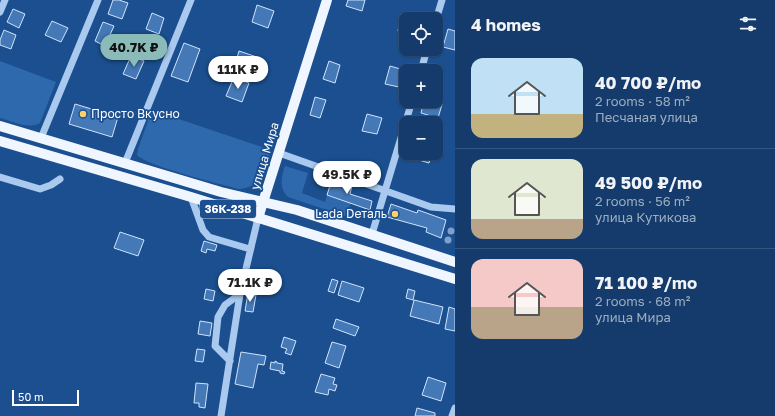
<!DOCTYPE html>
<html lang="en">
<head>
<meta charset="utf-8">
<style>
	body { margin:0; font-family:"Golos Text",sans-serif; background:#214673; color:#f1f3f6; height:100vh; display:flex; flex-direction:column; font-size:15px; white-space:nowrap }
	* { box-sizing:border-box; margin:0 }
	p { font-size:13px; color:#9dadc1 }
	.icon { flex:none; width:22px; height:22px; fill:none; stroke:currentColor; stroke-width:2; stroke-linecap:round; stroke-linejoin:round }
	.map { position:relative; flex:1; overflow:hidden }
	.details { display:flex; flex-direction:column; background:#143b6b; width:320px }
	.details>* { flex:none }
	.controls { position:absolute; left:399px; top:12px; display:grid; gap:8px }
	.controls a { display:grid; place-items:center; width:44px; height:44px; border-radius:8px; background:#143b6b; box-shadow:0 1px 3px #0004,0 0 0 1px #33557e; font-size:20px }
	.scale { position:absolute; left:12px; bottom:10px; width:67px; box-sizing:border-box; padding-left:4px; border:2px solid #fff; border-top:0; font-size:11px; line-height:14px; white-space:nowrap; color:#fff; -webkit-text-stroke:3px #1b4f8f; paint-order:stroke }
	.price { position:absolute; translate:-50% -34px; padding:0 9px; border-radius:14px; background:#fff; color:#222; font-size:13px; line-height:26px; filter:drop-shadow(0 1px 2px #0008) }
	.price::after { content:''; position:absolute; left:50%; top:24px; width:12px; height:9px; margin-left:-6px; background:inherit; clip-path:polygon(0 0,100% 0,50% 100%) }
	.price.current { background:#8bbbb9; color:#111 }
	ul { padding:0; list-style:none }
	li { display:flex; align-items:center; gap:12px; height:100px; padding:0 16px }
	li+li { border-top:1px solid #33557e }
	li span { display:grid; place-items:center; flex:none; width:112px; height:80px; border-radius:12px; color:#555 }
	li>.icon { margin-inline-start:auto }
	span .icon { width:48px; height:48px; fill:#fffc; stroke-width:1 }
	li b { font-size:17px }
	h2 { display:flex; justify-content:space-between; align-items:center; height:48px; padding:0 16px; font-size:17px }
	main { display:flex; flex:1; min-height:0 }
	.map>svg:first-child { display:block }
</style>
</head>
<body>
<main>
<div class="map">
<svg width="455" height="416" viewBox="0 0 455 416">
	<rect width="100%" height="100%" fill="#1b4f8f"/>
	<path fill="#2e69ad" d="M0,61L56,82L40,123C28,130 12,121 0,118Z
		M152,110L271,150C265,169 262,187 239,189C220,184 147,166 137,155L138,149Z
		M285,166L308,173L302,193L325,202L327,195L351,203L345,216L288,197C279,188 281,177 285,166Z"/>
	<path fill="#4478b7" stroke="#cfe3fa" d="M113,0H119L128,3L122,19L108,14Z
		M348,0H365L362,11L346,6Z
		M257,5L274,11L268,28L252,22Z
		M13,9L25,14L19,28L7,22Z
		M152,13L164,18L159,34L146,29Z
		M401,14L416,18V19H406V33L398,31Z
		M52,21L68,28L61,42L45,35Z
		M103,22L114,26L105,46L95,41Z
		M448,29L455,31V50L443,47Z
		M4,30L16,35L11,49L0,45V40Z
		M184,43L200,49L188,82L171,76Z
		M239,51L257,57L251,73L234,68Z
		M131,56L144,61L136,79L123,74Z
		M329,61L340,65L335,83L323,79Z
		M390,66L404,70L399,87L385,84Z
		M234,77L249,83L242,102L226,96Z
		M315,97L326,100L320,118L310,115Z
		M436,99L443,101L438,118L421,113L424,101H436Z
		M75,104L118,117L112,137L69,124Z
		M367,114L382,118L377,134L362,131Z
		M414,153H432L429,163L412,158Z
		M332,179L352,186L350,194L372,201L370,210L327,195Z
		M391,204L417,213L418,210L446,220L441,238L426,232L427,228L387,217Z
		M120,232L144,240L138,256L114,248Z
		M204,241L217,245L215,251L207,249L206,253L201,251Z
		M332,279L338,281L334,293L328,291Z
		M342,281L364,288L359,302L338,295Z
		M206,289L215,291L213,301L204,299Z
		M408,289L415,291L413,300L406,298Z
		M248,293L256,295L253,312L245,311Z
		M414,300L443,307L439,324L410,316Z
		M449,307L455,309V331L445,329Z
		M336,319L359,327L355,336L333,328Z
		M200,321L212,323L210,336L198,334Z
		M284,337L296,341L291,355L285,353L287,349L281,347Z
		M332,342L346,346L339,368L325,363Z
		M197,349L205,350L203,362L195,361Z
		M241,352L266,356L264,365L258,364L253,388L235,384Z
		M275,361L277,362V363L283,364L282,371L285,372L284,374L280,373V371L270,369L271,362L275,363Z
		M321,374L335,378L333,384L337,385L335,391L329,389L328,395L315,392Z
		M428,377L446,383L441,401L422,395Z
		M196,383L208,384L205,408L199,407V403H194Z
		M417,408L435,413V416H415Z"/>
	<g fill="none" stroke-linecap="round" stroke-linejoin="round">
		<path stroke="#a9c9ee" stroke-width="7" d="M0,12L5,0
			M436,20L442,0
			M421,71L427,49
			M41,138L98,0
			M279,153L431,207L455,209
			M125,163L191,0
			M0,177L40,189L51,185L60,179
			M191,197L203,230L209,237L250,249
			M372,234L412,101
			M230,361L215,346L218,317L225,305L240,294
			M221,416L240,294L258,218
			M452,416L455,408"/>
		<path stroke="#f0f6ff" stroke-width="10" d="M0,126L221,192L297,210L455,262
			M0,141L191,197L455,279
			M258,218L327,0"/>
	</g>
	<g fill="#7ea0ca">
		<circle cx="451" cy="231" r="3.5"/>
		<circle cx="448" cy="240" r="3.5"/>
	</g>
	<g fill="#ffd166" stroke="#1b4f8f" stroke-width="1.5">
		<circle cx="83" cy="114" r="4"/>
		<circle cx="395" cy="214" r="4"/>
	</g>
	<g text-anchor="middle" stroke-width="3.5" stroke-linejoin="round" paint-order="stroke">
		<rect fill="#1b4f8f" stroke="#bbcadd" stroke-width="1" x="200" y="200" width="56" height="18" rx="3"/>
		<g font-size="11" font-weight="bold" fill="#fff">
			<text x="228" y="213">36К-238</text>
		</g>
		<g font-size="12" fill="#fff" stroke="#1b4f8f" text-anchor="start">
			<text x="91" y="118">Просто Вкусно</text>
			<text x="387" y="218" text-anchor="end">Lada Dеталь</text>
		</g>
		<g font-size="12" fill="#fff" stroke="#1b4f8f">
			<text transform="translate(265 156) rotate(-73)" y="4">улица Мира</text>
		</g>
	</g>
</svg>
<div class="controls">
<a><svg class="icon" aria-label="locate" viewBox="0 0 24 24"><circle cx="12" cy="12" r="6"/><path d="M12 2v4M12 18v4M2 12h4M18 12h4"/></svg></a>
<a>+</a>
<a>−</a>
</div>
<div class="scale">50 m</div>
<b class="price current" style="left:134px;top:68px">40.7K ₽</b>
<b class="price" style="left:238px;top:90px">111K ₽</b>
<b class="price" style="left:347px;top:195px">49.5K ₽</b>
<b class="price" style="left:250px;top:303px">71.1K ₽</b>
</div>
<section class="details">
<h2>4 homes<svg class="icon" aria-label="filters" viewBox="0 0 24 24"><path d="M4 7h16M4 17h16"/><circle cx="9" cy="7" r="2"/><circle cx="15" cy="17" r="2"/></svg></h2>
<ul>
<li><span style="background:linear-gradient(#bfe0f5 70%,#c2b280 0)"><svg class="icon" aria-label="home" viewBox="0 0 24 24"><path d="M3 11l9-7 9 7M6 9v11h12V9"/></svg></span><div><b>40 700 ₽/mo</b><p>2 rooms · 58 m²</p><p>Песчаная улица</p></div></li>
<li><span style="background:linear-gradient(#dfe7d0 75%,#b9a48a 0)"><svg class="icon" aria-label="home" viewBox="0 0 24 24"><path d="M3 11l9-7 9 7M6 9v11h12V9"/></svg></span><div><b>49 500 ₽/mo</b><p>2 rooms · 56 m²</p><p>улица Кутикова</p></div></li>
<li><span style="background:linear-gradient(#f6c9c9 60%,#b9a48a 0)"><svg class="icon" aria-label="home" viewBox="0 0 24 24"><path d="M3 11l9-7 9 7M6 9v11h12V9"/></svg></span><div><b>71 100 ₽/mo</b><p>2 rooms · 68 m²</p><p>улица Мира</p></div></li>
</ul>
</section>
</main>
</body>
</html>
